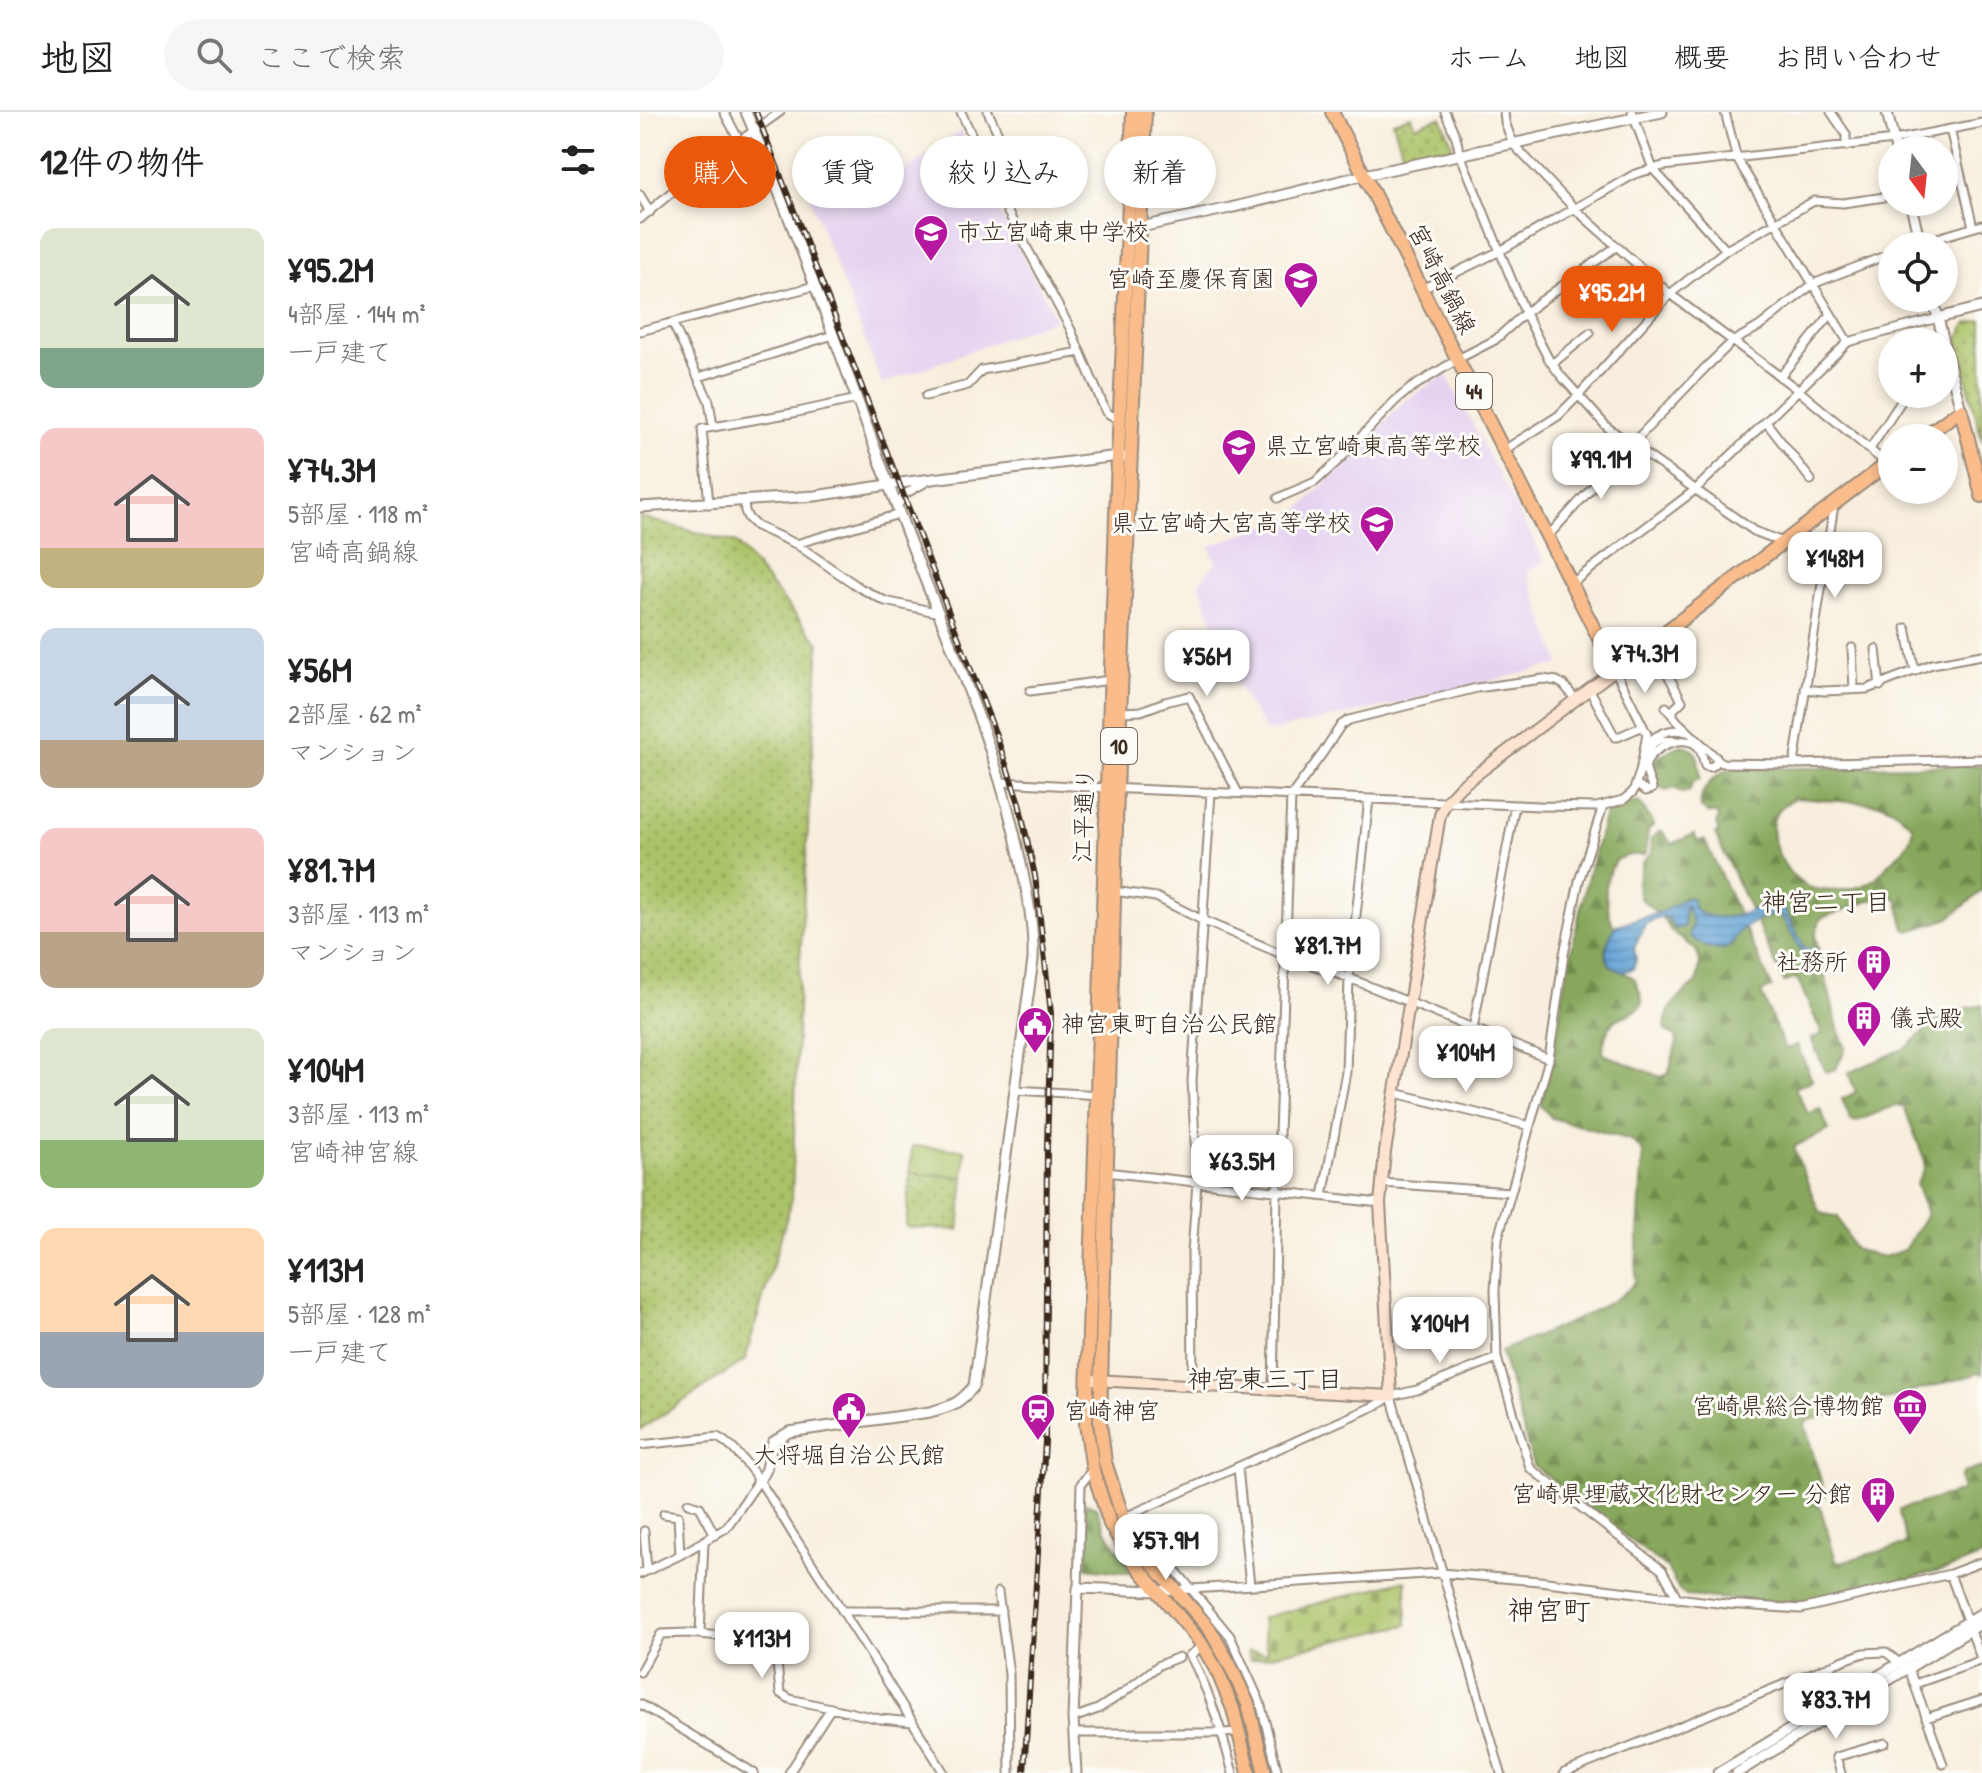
<!DOCTYPE html>
<html lang="ja">
<head>
<meta charset="utf-8">
<style>
	body { margin:0; font-family:"Patrick Hand","Klee One",sans-serif; background:#f6f6f6; color:#222; height:100vh; display:flex; flex-direction:column; font-size:30px; white-space:nowrap }
	* { box-sizing:border-box; margin:0 }
	p { font-size:26px; color:#767676 }
	.icon { flex:none; width:44px; height:44px; fill:none; stroke:currentColor; stroke-width:2; stroke-linecap:round; stroke-linejoin:round }
	.map { position:relative; flex:1; overflow:hidden }
	.panel { display:flex; flex-direction:column; background:#fff; width:640px }
	.panel>* { flex:none }
	.guide { position:absolute; left:24px; top:24px; width:760px; height:72px; display:flex; gap:16px }
	.needle { width:52px; rotate:165deg }
	.fabs { position:absolute; left:1238px; top:24px; display:grid; gap:16px }
	.fabs a { display:grid; place-items:center; width:80px; height:80px; border-radius:50%; background:#fff; box-shadow:0 4px 12px #0003; font-size:40px }
	.price { position:absolute; translate:-50% -68px; padding:0 18px; border-radius:16px; background:#fff; color:#222; font-size:26px; line-height:52px; filter:drop-shadow(0 2px 4px #0008) }
	.price::after { content:''; position:absolute; left:50%; top:48px; width:24px; height:18px; margin-left:-12px; background:inherit; clip-path:polygon(0 0,100% 0,50% 100%) }
	.price.on { background:#ea580c; color:#fff }
	ul { padding:0; list-style:none }
	li { display:flex; align-items:center; gap:24px; height:200px; padding:0 40px }
	li span { display:grid; place-items:center; flex:none; width:224px; height:160px; border-radius:16px; color:#555 }
	li>.icon { margin-inline-start:auto }
	span .icon { width:96px; height:96px; fill:#fffc; stroke-width:1 }
	li b { font-size:34px }
	h2 { display:flex; justify-content:space-between; align-items:center; height:96px; padding:0 40px; font-size:34px }
	.chip { padding:0 28px; border-radius:36px; background:#fff; box-shadow:0 4px 12px #0003; font-size:28px; line-height:72px }
	.chip.on { background:#ea580c; color:#fff }
	header { display:flex; align-items:center; gap:48px; box-sizing:border-box; height:112px; padding:0 40px; background:#fff; border-bottom:2px solid #e0e0e0 }
	header strong { font-size:38px }
	nav { display:flex; gap:44px; margin-inline-start:auto; font-size:28px }
	.search { width:560px; height:72px; background:#f6f6f6; display:flex; align-items:center; gap:20px; box-sizing:border-box; padding:0 28px; border-radius:44px; color:#767676; font-size:30px }
	main { display:flex; flex:1; min-height:0 }
	.map>svg:first-child { display:block }
</style>
</head>
<body>
<header>
<strong>地図</strong>
<div class="search"><svg class="icon" aria-label="search" viewBox="0 0 24 24"><circle cx="10" cy="10" r="6"/><path d="M15 15l6 6"/></svg>ここで検索</div>
<nav><a>ホーム</a><a>地図</a><a>概要</a><a>お問い合わせ</a></nav>
</header>
<main>
<section class="panel">
<h2>12件の物件<svg class="icon" aria-label="filters" viewBox="0 0 24 24"><path d="M4 7h16M4 17h16"/><circle cx="9" cy="7" r="2"/><circle cx="15" cy="17" r="2"/></svg></h2>
<ul>
<li><span style="background:linear-gradient(#dfe7d0 75%,#7fa58c 0)"><svg class="icon" aria-label="home" viewBox="0 0 24 24"><path d="M3 11l9-7 9 7M6 9v11h12V9"/></svg></span><div><b>¥95.2M</b><p>4部屋 · 144 m²</p><p>一戸建て</p></div></li>
<li><span style="background:linear-gradient(#f6c9c9 75%,#c2b280 0)"><svg class="icon" aria-label="home" viewBox="0 0 24 24"><path d="M3 11l9-7 9 7M6 9v11h12V9"/></svg></span><div><b>¥74.3M</b><p>5部屋 · 118 m²</p><p>宮崎高鍋線</p></div></li>
<li><span style="background:linear-gradient(#c9d6e8 70%,#b9a48a 0)"><svg class="icon" aria-label="home" viewBox="0 0 24 24"><path d="M3 11l9-7 9 7M6 9v11h12V9"/></svg></span><div><b>¥56M</b><p>2部屋 · 62 m²</p><p>マンション</p></div></li>
<li><span style="background:linear-gradient(#f6c9c9 65%,#b9a48a 0)"><svg class="icon" aria-label="home" viewBox="0 0 24 24"><path d="M3 11l9-7 9 7M6 9v11h12V9"/></svg></span><div><b>¥81.7M</b><p>3部屋 · 113 m²</p><p>マンション</p></div></li>
<li><span style="background:linear-gradient(#dfe7d0 70%,#8fb573 0)"><svg class="icon" aria-label="home" viewBox="0 0 24 24"><path d="M3 11l9-7 9 7M6 9v11h12V9"/></svg></span><div><b>¥104M</b><p>3部屋 · 113 m²</p><p>宮崎神宮線</p></div></li>
<li><span style="background:linear-gradient(#ffd9b3 65%,#9aa5b1 0)"><svg class="icon" aria-label="home" viewBox="0 0 24 24"><path d="M3 11l9-7 9 7M6 9v11h12V9"/></svg></span><div><b>¥113M</b><p>5部屋 · 128 m²</p><p>一戸建て</p></div></li>
</ul>
</section>
<div class="map">
<svg width="1342" height="1661" viewBox="0 0 1342 1661">
	<defs>
		<pattern id="forest-firs" width="22" height="20" patternUnits="userSpaceOnUse" patternTransform="scale(2)"><rect width="22" height="20" fill="#87a85c"/><path d="M5 1l3.5 6h-7zM16 11l3.5 6h-7z" fill="#70894b"/></pattern>
		<pattern id="cemetery-stones" width="16" height="16" patternUnits="userSpaceOnUse" patternTransform="scale(2)"><rect width="16" height="16" fill="#aac267"/><path d="M2 7V4a2 2 0 0 1 4 0v3zM10 15v-3a2 2 0 0 1 4 0v3z" fill="#8c9e54"/></pattern>
		<pattern id="park-dots" width="8" height="8" patternUnits="userSpaceOnUse" patternTransform="scale(2)"><rect width="8" height="8" fill="#aac267"/><path d="M2 2h.1M6 6h.1" fill="none" stroke="#8c9e54" stroke-width="1.8" stroke-linecap="round"/></pattern>
		<pattern id="water-rules" width="6" height="5" patternUnits="userSpaceOnUse" patternTransform="scale(2)"><rect width="6" height="5" fill="#62a2d5"/><path d="M0 2.5h6" fill="none" stroke="#5284ac"/></pattern>
	</defs>
	<rect width="100%" height="100%" fill="#fdfcf7"/>
	<filter id="ink" filterUnits="userSpaceOnUse"><feTurbulence type="fractalNoise" baseFrequency=".0125" numOctaves="2"/><feDisplacementMap in="SourceGraphic" scale="16" xChannelSelector="R" yChannelSelector="G"/><feConvolveMatrix kernelMatrix="1 2 1 2 8 2 1 2 1" color-interpolation-filters="sRGB"/></filter>
	<filter id="wash" filterUnits="userSpaceOnUse"><feTurbulence type="fractalNoise" baseFrequency=".006" numOctaves="4" result="noise"/><feDisplacementMap in="SourceGraphic" scale="32" xChannelSelector="R" yChannelSelector="G"/><feGaussianBlur stdDeviation="1.8" result="paint"/><feColorMatrix in="noise" values="0 0 0 0 0 0 0 0 0 0 0 0 0 0 0 0 0 1.4 0 .05"/><feComposite in="paint" operator="in"/></filter>
	<g filter="url(#wash)">
		<rect width="100%" height="100%" fill="#f8eedd"/>
		<path fill="#e5d3f1" d="M321,18L357,95L416,207L242,272L169,84L265,59Z
			M806,262L905,450L887,459L920,552L746,594L626,620L595,569L559,471L576,451L570,434L653,404L765,289Z"/>
		<path fill="url(#forest-firs)" stroke="#61693d" stroke-width="2" fill-rule="evenodd" d="M1042,633C1060,635 1059,651 1060,667L1052,670L1050,679L1042,681L1034,676L1026,679C993,659 1017,642 1042,633Z
			M1342,653V779L1309,806L1270,819L1265,817L1257,787L1249,782L1181,806L1175,824L1198,916L1206,936L1196,957L1186,960L1171,927L1182,922L1157,866L1144,870L1075,722L1079,720L1076,712L1078,707L1077,702L1067,701L1061,696C1058,677 1075,663 1090,657ZM1154,686L1242,692L1253,697L1273,714C1270,735 1262,739 1247,754C1242,760 1236,767 1229,771C1212,780 1179,782 1163,772C1144,760 1124,723 1136,702C1139,695 1148,691 1154,686Z
			M996,690L1000,691L1014,713L1008,718L1006,741L1004,743H990L977,747C960,769 965,792 974,816L965,839L971,854L994,866C996,872 1003,884 1002,890C999,901 983,903 976,908C967,915 962,932 963,942L1021,965L1028,962L1037,931L1036,924L1026,919C1022,899 1041,881 1057,871L1060,849L1056,838L1032,820L1025,809L1000,786L997,774L1002,751L1011,742L1012,726L1020,719H1022L1032,732L1054,722L1058,730L1064,727L1132,875L1121,881L1145,937L1157,933L1172,968L1155,976L1168,1002L1180,997L1189,1018L1155,1034L1154,1037L1179,1099L1184,1102L1198,1105L1213,1135L1216,1138L1244,1145L1264,1138L1286,1104V1099L1276,1072L1284,1057L1285,1049L1264,995L1256,993L1215,1010L1211,1009L1202,987L1216,980L1208,961L1268,935L1301,902L1342,893V1262L1340,1261L1167,1309L1165,1313L1185,1383L1178,1387L1196,1449L1200,1450L1265,1433L1266,1428L1259,1401L1260,1397L1319,1380L1322,1377L1320,1366L1323,1361L1342,1355V1444L1308,1457L1163,1492L1046,1484L1040,1479L1027,1456L893,1353L861,1239C889,1227 982,1193 995,1170L1003,1039L991,1028L912,1006L901,994L913,945L926,862L947,768L964,705L969,698Z
			M445,1391L456,1395L465,1417L493,1461L447,1456Z"/>
		<path fill="url(#cemetery-stones)" stroke="#727642" stroke-width="2" d="M766,1468L767,1513L610,1548L608,1539L627,1541L622,1506Z"/>
		<path fill="url(#park-dots)" stroke="#727642" stroke-width="2" d="M771,4L775,14L801,5L812,32L811,39L764,46L753,10Z
			M1342,208V330L1317,228L1326,212Z
			M0,405L96,431L179,531L159,866L152,1087L105,1248L0,1318Z
			M270,1061L324,1065L319,1118L266,1115Z"/>
		<path fill="#aac267" stroke="#727642" stroke-width="2" d="M272,1034L325,1038L324,1065L270,1061Z"/>
		<path fill="url(#water-rules)" stroke="#4e667a" stroke-width="2" d="M1048,785L1052,787C1051,806 1080,807 1095,804C1107,802 1120,794 1131,789L1136,788L1143,795L1165,837H1175L1178,843L1168,845L1163,842L1142,805L1136,802C1126,806 1109,810 1101,818C1096,822 1095,829 1090,833C1079,845 1061,832 1050,825V818L1053,811L1046,793C1043,798 1045,808 1044,815L1035,817L1028,806L1023,804L1005,812L994,836L996,848L993,857L982,860C957,850 966,831 976,813L1021,800Z"/>
	</g>
	<g filter="url(#ink)">
		<g fill="none" stroke-linecap="round" stroke-linejoin="round">
			<g stroke="#9a8c7e" stroke-width="11">
				<path id="minor" d="M84,0L99,28
					M321,0L365,95L430,216L466,300L479,308
					M348,0L377,62
					M805,0L816,25L820,42L886,203L909,248L922,265L967,315L1114,419L1143,430
					M864,0L865,10L873,32L934,96L1030,182L1158,278L1247,352
					M992,0L1013,57L1086,138
					M1085,0L1097,47L1208,230
					M1191,0L1206,22V34
					M1310,17L1333,115
					M0,83L10,100
					M0,107L53,62L140,0
					M1270,134L1342,113
					M782,177L860,139L995,62L1023,54L1254,28L1342,11
					M33,212L69,289L73,314
					M0,219L175,174
					M912,252L950,221
					M59,265L193,223
					M1140,265L1191,202
					M286,284L328,273L342,258L440,240
					M1126,310L1171,368
					M1230,337L1266,282
					M864,338L918,304L938,284L1030,182L1086,138L1174,89L1203,91L1252,84
					M638,386L675,370L700,347L755,289L771,276L818,247L855,228L886,200L977,134
					M104,389L105,399L108,406L116,414L156,432L220,476L245,489L300,501
					M69,392L62,317L153,301L217,287
					M257,395L265,382L288,369
					M908,424L991,333L1065,256L1092,230L1120,214L1173,172L1252,141
					M156,432L259,402
					M932,471L1055,378L1208,230L1298,206
					M1266,516L1275,559
					M1017,527V539L1019,546L1042,589L1033,598V604
					M1212,536L1214,578
					M1236,537L1240,574
					M993,546L1002,556
					M1165,577L1184,579L1227,577L1292,552L1342,543
					M950,578L975,625H978L1003,614
					M390,579L470,568
					M1026,595L1037,609L1082,651L1154,652L1342,647
					M481,600L501,599L525,590L549,584L598,681
					M1005,633C1017,622 1031,615 1046,620
					M1007,646L1012,632L1021,627L1035,629
					M1154,652L1194,393
					M361,670L466,676L900,694L957,695L983,688L993,680L1000,660L1007,622L975,558
					M997,673L1006,679L1012,677C1011,669 1004,660 1006,652C1011,635 1047,619 1059,636C1063,641 1063,649 1065,654L1071,655L1075,652L1077,646
					M963,694L939,769L924,842L909,947L858,1126L855,1178L857,1246L890,1356L1022,1458L1038,1487
					M474,779L516,785L562,808L646,844L709,866L909,947
					M833,917L875,693
					M375,978L460,983
					M755,981L890,1014
					M466,1060L740,1091
					M742,1071L870,1080
					M683,1084L706,960L709,866L729,687
					M553,1273L552,1140L557,1070L552,969L571,680
					M633,1277L637,1079L651,684L682,642L701,613L709,608L837,576L903,567L917,569L924,573L936,588
					M751,1284L861,1661
					M0,1333L77,1325C106,1339 138,1399 156,1427C206,1504 256,1582 304,1661
					M598,1356L610,1473
					M48,1391L60,1395L75,1423
					M24,1402L38,1404L40,1443
					M483,1406L741,1291L751,1284L777,1278L857,1246
					M4,1419L7,1459
					M502,1440L513,1431L590,1524L620,1590L638,1661
					M0,1462L40,1443L86,1416L118,1370
					M1310,1462L1342,1549
					M438,1476L441,1372L452,1358
					M536,1478L801,1461L899,1469L1086,1492L1161,1497L1310,1462L1342,1450
					M358,1480L369,1562L370,1661
					M203,1499H361
					M60,1522L64,1429
					M561,1531L556,1539L550,1543C570,1581 582,1620 593,1661
					M0,1560L21,1522L47,1521L115,1527L134,1520L140,1581L150,1587L240,1607L273,1610
					M1275,1572L1342,1548
					M0,1592L114,1661
					M433,1606L458,1597L483,1581L519,1553L539,1545
					M1286,1606L1342,1588
					M434,1621H582L599,1620
					M149,1661L191,1596
					M924,1661L1204,1548L1224,1541L1246,1540L1270,1560L1303,1652
					M1201,1661L1196,1645L1245,1631"/>
			</g>
			<g stroke="#9a8c7e" stroke-width="13">
				<path id="tertiary" d="M106,0C162,132 209,268 260,403C303,519 357,630 381,752C388,784 394,815 393,848L334,1274C319,1292 312,1294 290,1300L149,1320L133,1330L125,1360L118,1370
					M1247,0L1256,38
					M1270,90L1281,134
					M496,116L590,96L724,63L1022,0
					M1293,186L1304,230
					M1298,206L1342,195
					M1304,232L1321,298
					M0,395L175,384L268,370L478,344L484,345
					M436,1661L433,1606L438,1476L517,1479L534,1478
					M1078,1661L1342,1501
					M1097,1661L1342,1511"/>
			</g>
			<g stroke="#9a8c7e" stroke-width="14">
				<path id="secondary" d="M454,1268L751,1284L740,1091L745,1040L800,703L806,690L821,674L975,558"/>
			</g>
			<g stroke="#9a8c7e" stroke-width="16">
				<path id="primary" d="M692,0L975,558L1252,348
					M1282,326L1321,298L1342,384"/>
			</g>
			<g stroke="#9a8c7e" stroke-width="16">
				<path id="trunk" d="M493,0L478,344L446,1312L453,1358L470,1412L492,1448L561,1531L578,1561L593,1597L609,1661
					M505,0L477,677L460,1310L465,1350L483,1406L502,1440L569,1516L590,1553L608,1592L625,1661"/>
			</g>
			<use href="#minor" stroke="#fff" stroke-width="7"/>
			<use href="#tertiary" stroke="#fff" stroke-width="9"/>
			<use href="#secondary" stroke="#fde4d0" stroke-width="10"/>
			<use href="#primary" stroke="#f9bc8a" stroke-width="12"/>
			<use href="#trunk" stroke="#f9bc8a" stroke-width="12"/>
			<g stroke="#3b2a1e" stroke-width="6">
				<path id="rail" d="M116,0L356,623L379,691L395,764L411,901L407,1034L405,1330L384,1661"/>
			</g>
			<use href="#rail" stroke="#fdfcf7" stroke-width="3" stroke-dasharray="9" stroke-linecap="butt"/>
		</g>
	</g>
	<defs>
		<g id="school-pin" transform="scale(1.8)"><path d="M0 17L-7.5 6A9.5 9.5 0 1 1 7.5 6Z" fill="#b5179e" stroke="#fdfcf7"/><path d="M0-5L7-2L0 1L-7-2ZM-4 1L0 2.5L4 1V4Q0 6-4 4Z" fill="#fff"/></g>
		<g id="building-pin" transform="scale(1.8)"><path d="M0 17L-7.5 6A9.5 9.5 0 1 1 7.5 6Z" fill="#b5179e" stroke="#fdfcf7"/><path d="M-4-6H4V6H1V3H-1V6H-4ZM-2.5-4.3h1.7v1.8h-1.7ZM.8-4.3h1.7v1.8H.8ZM-2.5-1h1.7V.8h-1.7ZM.8-1h1.7V.8H.8Z" fill="#fff"/></g>
		<g id="civic-pin" transform="scale(1.8)"><path d="M0 17L-7.5 6A9.5 9.5 0 1 1 7.5 6Z" fill="#b5179e" stroke="#fdfcf7"/><path d="M-.6-6.5H3V-4.5H.6V-3L4-1V1h2V6H-6V1h2V-1L-.6-3ZM-1.2 2.5V6h2.4V2.5Z" fill="#fff"/></g>
		<g id="museum-pin" transform="scale(1.8)"><path d="M0 17L-7.5 6A9.5 9.5 0 1 1 7.5 6Z" fill="#b5179e" stroke="#fdfcf7"/><path d="M0-6L6-3V-2H-6V-3ZM-5-1h2V3h-2ZM-1-1h2V3h-2ZM3-1h2V3H3ZM-6 4H6V6H-6Z" fill="#fff"/></g>
		<g id="station-pin" transform="scale(1.8)"><path d="M0 17L-7.5 6A9.5 9.5 0 1 1 7.5 6Z" fill="#b5179e" stroke="#fdfcf7"/><path d="M-3-6H3Q5-6 5-4V2Q5 4 3 4L4.5 6H3L1.5 4h-3L-3 6H-4.5L-3 4Q-5 4-5 2V-4Q-5-6-3-6ZM-3.5-4v3h7v-3ZM-3.5 1v1.5H-2V1ZM2 1v1.5H3.5V1Z" fill="#fff"/></g>
	</defs>
	<g fill-rule="evenodd">
		<use href="#school-pin" x="291" y="120"/>
		<use href="#school-pin" x="661" y="167"/>
		<use href="#school-pin" x="599" y="334"/>
		<use href="#school-pin" x="737" y="411"/>
		<use href="#building-pin" x="1234" y="850"/>
		<use href="#building-pin" x="1224" y="906"/>
		<use href="#civic-pin" x="395" y="912"/>
		<use href="#museum-pin" x="1270" y="1294"/>
		<use href="#civic-pin" x="209" y="1297"/>
		<use href="#station-pin" x="398" y="1299"/>
		<use href="#building-pin" x="1238" y="1382"/>
	</g>
	<g text-anchor="middle" stroke-width="6" stroke-linejoin="round" paint-order="stroke">
		<g fill="#fdfcf7" stroke="#75695f" stroke-width="2">
			<rect x="816" y="261" width="36" height="36" rx="6"/>
			<rect x="461" y="616" width="36" height="36" rx="6"/>
		</g>
		<g font-size="22" font-weight="bold" fill="#3b2a1e">
			<text x="834" y="287">44</text>
			<text x="479" y="642">10</text>
		</g>
		<g font-size="24" fill="#3b2a1e" stroke="#fdfcf7" text-anchor="start">
			<text x="317" y="128">市立宮崎東中学校</text>
			<text x="635" y="175" text-anchor="end">宮崎至慶保育園</text>
			<text x="625" y="342">県立宮崎東高等学校</text>
			<text x="711" y="419" text-anchor="end">県立宮崎大宮高等学校</text>
			<text x="1208" y="858" text-anchor="end">社務所</text>
			<text x="1250" y="914">儀式殿</text>
			<text x="421" y="920">神宮東町自治公民館</text>
			<text x="1244" y="1302" text-anchor="end">宮崎県総合博物館</text>
			<text x="424" y="1307">宮崎神宮</text>
			<text x="209" y="1351" text-anchor="middle">大将堀自治公民館</text>
			<text x="1212" y="1390" text-anchor="end">宮崎県埋蔵文化財センター 分館</text>
		</g>
		<g font-size="24" fill="#3b2a1e" stroke="#fdfcf7">
			<text transform="translate(802 167) rotate(63)" y="8">宮崎高鍋線</text>
			<text transform="translate(444 703) rotate(-88)" y="8">江平通り</text>
		</g>
		<g font-size="26" fill="#3b2a1e" stroke="#fdfcf7">
			<text x="1186" y="799">神宮二丁目</text>
			<text x="625" y="1276">神宮東三丁目</text>
		</g>
		<g font-size="28" fill="#3b2a1e" stroke="#fdfcf7">
			<text x="909" y="1508">神宮町</text>
		</g>
	</g>
</svg>
<div class="fabs">
<a><svg class="needle" viewBox="-14 -14 28 28"><path d="M0-13l5 13h-10z" fill="#e53935"/><path d="M0 13l5-13h-10z" fill="#767676"/></svg></a>
<a><svg class="icon" aria-label="locate" viewBox="0 0 24 24"><circle cx="12" cy="12" r="6"/><path d="M12 2v4M12 18v4M2 12h4M18 12h4"/></svg></a>
<a>+</a>
<a>−</a>
</div>
<b class="price on" style="left:972px;top:222px">¥95.2M</b>
<b class="price" style="left:961px;top:389px">¥99.1M</b>
<b class="price" style="left:1195px;top:488px">¥148M</b>
<b class="price" style="left:1005px;top:583px">¥74.3M</b>
<b class="price" style="left:567px;top:586px">¥56M</b>
<b class="price" style="left:688px;top:875px">¥81.7M</b>
<b class="price" style="left:826px;top:982px">¥104M</b>
<b class="price" style="left:602px;top:1091px">¥63.5M</b>
<b class="price" style="left:800px;top:1253px">¥104M</b>
<b class="price" style="left:526px;top:1470px">¥57.9M</b>
<b class="price" style="left:122px;top:1568px">¥113M</b>
<b class="price" style="left:1196px;top:1629px">¥83.7M</b>
<div class="guide">
<a class="chip on">購入</a>
<a class="chip">賃貸</a>
<a class="chip">絞り込み</a>
<a class="chip">新着</a>
</div>
</div>
</main>
</body>
</html>
